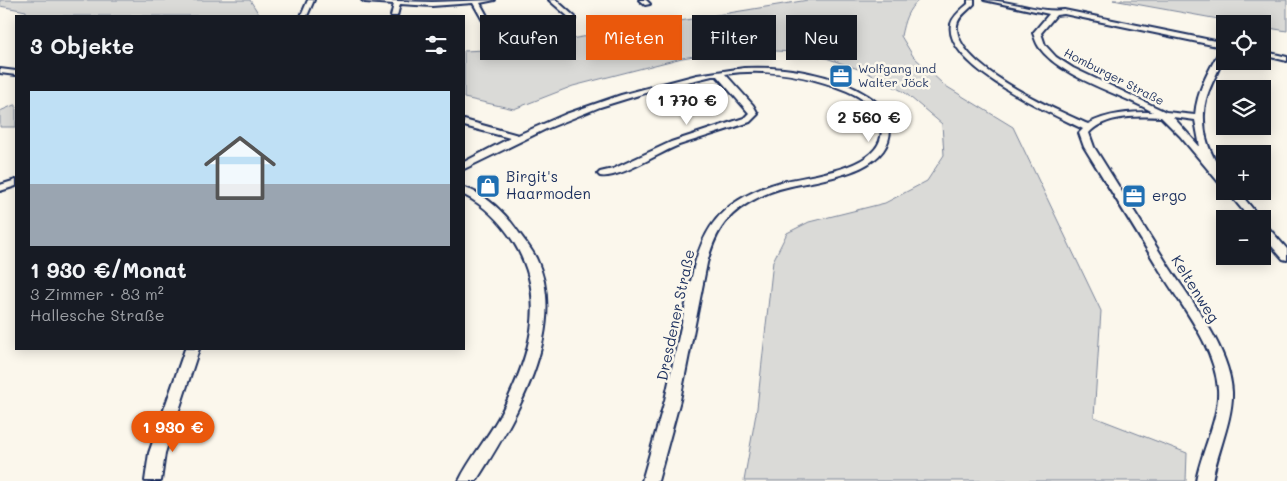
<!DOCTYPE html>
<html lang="de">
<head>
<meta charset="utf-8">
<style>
	body { margin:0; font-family:Mali,sans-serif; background:#242831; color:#f1f3f6; height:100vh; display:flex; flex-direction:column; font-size:19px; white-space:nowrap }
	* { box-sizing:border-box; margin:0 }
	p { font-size:16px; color:#9ea1a6 }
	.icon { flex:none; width:28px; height:28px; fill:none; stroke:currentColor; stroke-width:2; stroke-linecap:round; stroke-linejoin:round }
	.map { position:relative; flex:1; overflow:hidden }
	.details { position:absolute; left:15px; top:15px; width:450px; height:335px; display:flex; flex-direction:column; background:#171b24; border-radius:0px; box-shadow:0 2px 12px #0003 }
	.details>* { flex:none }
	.top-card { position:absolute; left:480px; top:15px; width:475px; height:45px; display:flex; gap:10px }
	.tools { position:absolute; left:1216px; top:15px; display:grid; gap:10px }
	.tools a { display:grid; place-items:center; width:55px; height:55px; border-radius:0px; background:#171b24; box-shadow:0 2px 12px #0003; font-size:25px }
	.price { position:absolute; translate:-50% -42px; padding:0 11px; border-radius:18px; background:#fff; color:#222; font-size:16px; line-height:32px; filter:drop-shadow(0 1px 2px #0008) }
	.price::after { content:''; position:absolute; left:50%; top:30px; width:15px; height:11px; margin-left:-8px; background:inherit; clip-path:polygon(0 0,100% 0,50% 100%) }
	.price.active { background:#ea580c; color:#fff }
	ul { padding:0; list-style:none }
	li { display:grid; align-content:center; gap:10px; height:265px; padding:0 15px }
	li+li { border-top:1px solid #363941 }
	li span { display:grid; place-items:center; height:155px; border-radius:0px; color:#555 }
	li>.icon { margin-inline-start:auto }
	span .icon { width:90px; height:90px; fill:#fffc; stroke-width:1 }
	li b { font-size:21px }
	h2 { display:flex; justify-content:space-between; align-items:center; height:60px; padding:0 15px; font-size:21px }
	.tag { padding:0 18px; border-radius:0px; background:#171b24; box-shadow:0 2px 12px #0003; font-size:18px; line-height:45px }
	.tag.active { background:#ea580c; color:#fff }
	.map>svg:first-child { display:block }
</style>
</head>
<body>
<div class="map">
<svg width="1287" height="481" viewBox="0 0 1287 481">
	<rect width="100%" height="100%" fill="#fbf7ec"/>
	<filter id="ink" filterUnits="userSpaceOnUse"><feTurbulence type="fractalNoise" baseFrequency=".02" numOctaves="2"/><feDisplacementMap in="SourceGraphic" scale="10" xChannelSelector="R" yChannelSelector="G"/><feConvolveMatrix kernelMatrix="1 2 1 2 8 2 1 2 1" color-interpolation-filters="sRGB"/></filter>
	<g filter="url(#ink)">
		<path fill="#dadad7" stroke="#7a849a" d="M0,0H250L260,16H26V11L0,6Z
			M808,0H919C907,9 904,22 901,36L913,56L944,85L1013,127L1101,311L1094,417L1187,453L1186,481H744L757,408L773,261L787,233L809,222L885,203L927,181L944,155L942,124L904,92L864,71L826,58L793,52L759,50H732L682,58L573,86L514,109L464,98V51L506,49L552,42Z
			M1113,0H1287V31L1263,27L1262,24H1246Z
			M14,105H16V127H0V111Z"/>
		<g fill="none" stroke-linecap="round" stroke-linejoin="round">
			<g stroke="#1b2f5e" stroke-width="4">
				<path id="street" d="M308,0H314L307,16H301Z
					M362,0L432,2L495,0L480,3L496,32L490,33L473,3L432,6L400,4L397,16H391L394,4L365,2Z
					M549,0H556L575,17V19H571Z
					M639,0H646L650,4L645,5Z
					M968,0H974V4C969,10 958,16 957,25C953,66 1056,110 1088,124C1108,113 1130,112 1153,112C1120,93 1061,78 1039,47C1036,43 1035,38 1033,33L1049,14L984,0C1011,0 1037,13 1064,10L1225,43C1225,70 1202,88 1204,120C1204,132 1207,144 1212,154C1217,166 1225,173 1225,186L1221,185L1180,136L1161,117C1138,116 1105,115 1089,133L1094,147C1119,187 1144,227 1169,267C1192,302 1230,349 1232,392C1233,419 1217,453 1212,481H1196C1201,452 1220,417 1218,389C1215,347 1183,308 1162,274C1136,231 1110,189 1084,147L1079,133L1083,129C1052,114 943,66 951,24C953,16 962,9 968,4ZM1064,14L1222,47C1210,68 1197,90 1195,115L1166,112L1073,68L1056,57L1045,45L1041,33L1056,15ZM1173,117L1195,120L1200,147Z
					M1262,51L1287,57V61L1262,55Z
					M744,68C785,66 833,73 868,96C879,103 890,115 890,129C890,174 819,179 787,187C773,190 760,196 748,203C724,217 714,236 707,263L680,400L658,481H642L665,400L695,263C703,236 714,215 739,200C752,192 766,186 781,182C810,175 890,169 881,124C877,107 861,97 847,91C808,75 766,68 725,74L753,105L758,114L750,122C727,130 703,137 679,145C660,152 618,180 600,176L598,174L600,172L613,169L671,142L744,118L749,113L717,76H712L655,90L600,107L546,129L464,169V162L510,138L464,126V120L518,135L566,114L621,95L697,75Z
					M0,69L16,71V75L0,73Z
					M16,180V186L0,191V185Z
					M464,188C485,193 507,215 519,233C525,241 532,250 536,258C570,329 514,422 476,481H459C470,458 487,439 499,417C529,360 550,299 513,241C501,222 484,205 464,195Z
					M1227,191H1238L1261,219H1250Z
					M1262,224L1266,225L1287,249V260L1283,259L1262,235Z
					M185,349H199L165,453L161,481H145L149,453Z"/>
			</g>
			<use href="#street" fill="#fbf7ec" fill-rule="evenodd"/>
		</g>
	</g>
	<defs>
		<g id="office-square" transform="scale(1.25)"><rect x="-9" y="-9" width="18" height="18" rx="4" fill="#1f6fb2" stroke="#fbf7ec"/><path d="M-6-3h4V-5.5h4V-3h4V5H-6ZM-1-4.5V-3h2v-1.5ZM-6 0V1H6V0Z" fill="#fff"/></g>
		<g id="shop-square" transform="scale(1.25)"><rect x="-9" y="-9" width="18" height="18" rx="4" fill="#1f6fb2" stroke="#fbf7ec"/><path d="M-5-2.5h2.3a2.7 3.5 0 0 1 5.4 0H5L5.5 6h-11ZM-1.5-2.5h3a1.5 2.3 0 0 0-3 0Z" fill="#fff"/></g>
	</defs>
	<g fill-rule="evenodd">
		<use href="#office-square" x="841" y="76"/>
		<use href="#shop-square" x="488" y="186"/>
		<use href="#office-square" x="1134" y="196"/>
	</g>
	<g text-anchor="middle" stroke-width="5" stroke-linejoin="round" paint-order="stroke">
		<g font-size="12" fill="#1b2f5e" stroke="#fbf7ec" text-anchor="start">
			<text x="858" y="73">Wolfgang und<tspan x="858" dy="14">Walter Jöck</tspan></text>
		</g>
		<g font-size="12" fill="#1b2f5e" stroke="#fbf7ec">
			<text transform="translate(1114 77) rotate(27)" y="4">Homburger Straße</text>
		</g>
		<g font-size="15" fill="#1b2f5e" stroke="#fbf7ec" text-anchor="start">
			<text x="506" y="182">Birgit's<tspan x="506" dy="17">Haarmoden</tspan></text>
			<text x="1152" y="201">ergo</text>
		</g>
		<g font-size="15" fill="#1b2f5e" stroke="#fbf7ec">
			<text transform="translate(1195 289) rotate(58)" y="5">Keltenweg</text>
			<text transform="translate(676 315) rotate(-78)" y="5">Dresdener Straße</text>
		</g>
	</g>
</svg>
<div class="tools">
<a><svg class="icon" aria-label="locate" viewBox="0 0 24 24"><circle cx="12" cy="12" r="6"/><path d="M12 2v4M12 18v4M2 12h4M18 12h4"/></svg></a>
<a><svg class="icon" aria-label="layers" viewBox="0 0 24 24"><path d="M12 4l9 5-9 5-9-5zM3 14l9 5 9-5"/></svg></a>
<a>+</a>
<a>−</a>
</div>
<b class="price" style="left:687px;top:126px">1 770 €</b>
<b class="price" style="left:869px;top:143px">2 560 €</b>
<b class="price active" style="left:173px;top:453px">1 930 €</b>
<div class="top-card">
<a class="tag">Kaufen</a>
<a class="tag active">Mieten</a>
<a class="tag">Filter</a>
<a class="tag">Neu</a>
</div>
<section class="details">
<h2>3 Objekte<svg class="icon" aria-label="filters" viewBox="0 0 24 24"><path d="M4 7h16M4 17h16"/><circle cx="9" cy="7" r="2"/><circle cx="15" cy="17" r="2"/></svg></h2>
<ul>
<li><span style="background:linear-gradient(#bfe0f5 60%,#9aa5b1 0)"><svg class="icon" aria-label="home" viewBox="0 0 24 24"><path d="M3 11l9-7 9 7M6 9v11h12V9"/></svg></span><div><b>1 930 €/Monat</b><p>3 Zimmer · 83 m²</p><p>Hallesche Straße</p></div></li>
</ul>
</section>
</div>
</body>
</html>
